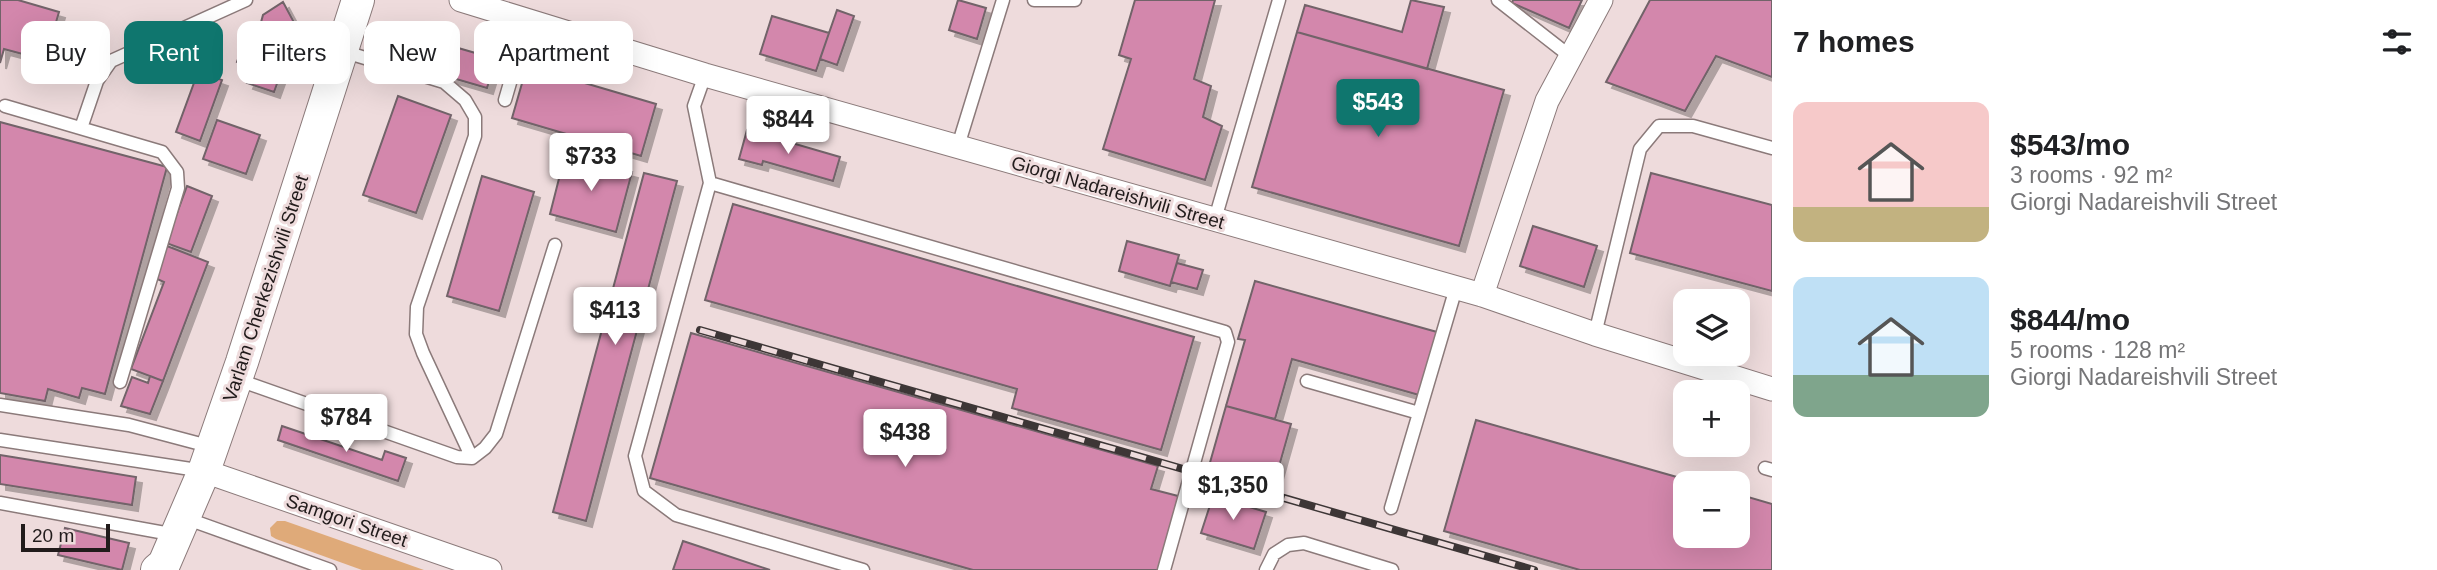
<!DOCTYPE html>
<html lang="en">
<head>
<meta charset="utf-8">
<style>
	body { margin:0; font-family:Arial,sans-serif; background:#f6f6f6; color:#202124; height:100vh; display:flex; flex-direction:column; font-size:26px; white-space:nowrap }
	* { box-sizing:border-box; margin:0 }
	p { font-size:23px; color:#757577 }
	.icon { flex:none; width:38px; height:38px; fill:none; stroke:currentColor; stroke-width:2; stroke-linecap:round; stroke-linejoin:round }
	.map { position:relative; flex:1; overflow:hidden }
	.sheet { display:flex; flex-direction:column; background:#fff; width:665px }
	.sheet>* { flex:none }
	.guide { position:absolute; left:21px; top:21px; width:665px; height:63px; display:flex; gap:14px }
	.controls { position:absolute; left:1673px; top:289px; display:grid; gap:14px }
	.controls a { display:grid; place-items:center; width:77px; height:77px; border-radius:14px; background:#fff; box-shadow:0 7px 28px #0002; font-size:35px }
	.scale { position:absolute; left:21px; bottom:18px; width:89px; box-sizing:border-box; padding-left:7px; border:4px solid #211b1b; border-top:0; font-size:19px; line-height:24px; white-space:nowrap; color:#211b1b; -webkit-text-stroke:5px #eedbdc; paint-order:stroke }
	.price { position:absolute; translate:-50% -60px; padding:0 16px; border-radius:7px; background:#fff; color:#222; font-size:23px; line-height:46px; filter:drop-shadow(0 2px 4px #0008) }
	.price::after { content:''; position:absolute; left:50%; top:42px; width:21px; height:16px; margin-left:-10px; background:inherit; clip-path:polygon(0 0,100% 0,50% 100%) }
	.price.current { background:#0f766e; color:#fff }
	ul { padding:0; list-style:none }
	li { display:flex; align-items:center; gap:21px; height:175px; padding:0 21px }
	li span { display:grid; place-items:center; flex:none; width:196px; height:140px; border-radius:14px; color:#555 }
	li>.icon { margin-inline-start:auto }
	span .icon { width:84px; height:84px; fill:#fffc; stroke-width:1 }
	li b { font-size:30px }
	h2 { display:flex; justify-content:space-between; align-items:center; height:84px; padding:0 21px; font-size:30px }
	.pill { padding:0 24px; border-radius:14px; background:#fff; box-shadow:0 7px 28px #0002; font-size:24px; line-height:63px }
	.pill.current { background:#0f766e; color:#fff }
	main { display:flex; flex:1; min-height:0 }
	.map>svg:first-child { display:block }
</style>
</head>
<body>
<main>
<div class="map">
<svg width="1772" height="570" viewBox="0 0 1772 570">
	<defs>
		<filter id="shadow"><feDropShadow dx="6" dy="6" stdDeviation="0" flood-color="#0004"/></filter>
	</defs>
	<rect width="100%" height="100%" fill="#eedbdc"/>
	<path fill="#dfaa79" d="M277,521H285L424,570H362L276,539L271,536L270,528Z"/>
	<path fill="#d387ac" stroke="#726369" stroke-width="2" filter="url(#shadow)" d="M0,0H18L59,12L45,60L4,49L0,63Z
		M958,0L986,8L977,39L949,30Z
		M1135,0H1215L1194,79L1211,86L1203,117L1222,126L1205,180L1103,149L1131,59L1119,55Z
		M1411,0L1444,7L1427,69L1297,32L1305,5L1402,32Z
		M1513,0H1582L1569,28L1512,3Z
		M1650,0H1772V77L1716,56L1685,111L1606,82Z
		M283,2L297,28L274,92L247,83L253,68L237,62L251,23L260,26L263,15Z
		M837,10L854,16L837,65L820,59Z
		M772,16L829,33L816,71L760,54Z
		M1297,32L1504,90L1459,246L1252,187Z
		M417,36L496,59L487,88L408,65Z
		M527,66L656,104L641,156L512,118Z
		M198,72L222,80L200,141L176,132Z
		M398,96L451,115L416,213L363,195Z
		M217,120L260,135L246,174L203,159Z
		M0,122L167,167L105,394L82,388L79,398L48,389L45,401L0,393Z
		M747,130L840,157L833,181L763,161L762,165L739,159Z
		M565,155L632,172L616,232L550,214Z
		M644,173L677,181L586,521L553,512Z
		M1651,173L1772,205V291L1630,253Z
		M482,176L534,192L499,311L447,296Z
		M187,186L212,196L191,252L166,243Z
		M733,204L1194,337L1161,450L1012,408L1017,389L705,300Z
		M1533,226L1597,246L1584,287L1520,266Z
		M1127,241L1179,255L1170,286L1119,271Z
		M167,246L208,262L163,381L131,369L164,282L155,278Z
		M1177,263L1203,270L1197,289L1171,282Z
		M1255,281L1437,332L1419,395L1292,359L1275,419L1226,406L1245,340L1238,339Z
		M691,333L1158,466L1151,489L1182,497L1161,570H973L650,478Z
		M150,376L163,381L150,414L121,406L132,377L148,383Z
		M1226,406L1291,424L1274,484L1209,466Z
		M1476,420L1698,483H1685V536H1738V494L1772,504V570H1580L1444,531Z
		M282,426L382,460L385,451L406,458L398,481L278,440Z
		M0,455L136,477L132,505L0,484Z
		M1213,496L1266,512L1254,549L1201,533Z
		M65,528L129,543L122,570L58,555Z
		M683,541L770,570H673Z"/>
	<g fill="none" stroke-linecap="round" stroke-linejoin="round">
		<g stroke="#8b7a7a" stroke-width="15">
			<path id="lane" d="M1034,0H1075
				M1498,0L1571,57
				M342,51L444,82L465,100L475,117V136L417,307L416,334L423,353L472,458
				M705,75L694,106L710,183L635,456L644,491L676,515L863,570
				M505,100L528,21
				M5,106L162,152L177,172L178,188L120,382
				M81,128L97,81L111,61L246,0
				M958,146L1003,0
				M710,183L1225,332L1228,342L1164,570
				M1215,219L1279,0
				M1595,334L1640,149L1659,126H1693L1772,148
				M236,379L457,457L472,458L485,448L496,434L555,245
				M1307,381L1419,413
				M0,405L129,425L212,447
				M0,440L204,471
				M1765,468L1772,470
				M0,503L176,535
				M1391,508L1456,288
				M185,518L330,570
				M1266,570L1274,554L1288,545L1304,543L1392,570"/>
		</g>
		<g stroke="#8b7a7a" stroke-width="25">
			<path id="street" d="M461,0L705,75L1482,295L1595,334L1772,389
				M1482,295L1547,101L1601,0
				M204,471L490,570"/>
		</g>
		<g stroke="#8b7a7a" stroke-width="34">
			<path id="secondary" d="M157,570L164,564L204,471L242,362L358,0"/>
		</g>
		<use href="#lane" stroke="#fff" stroke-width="12"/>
		<use href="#street" stroke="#fff" stroke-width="23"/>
		<use href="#secondary" stroke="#fff" stroke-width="32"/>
		<g stroke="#3d3636" stroke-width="8">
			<path id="rail" d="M700,330L1534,570"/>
		</g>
		<use href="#rail" stroke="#eedbdc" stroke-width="5" stroke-dasharray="16" stroke-linecap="butt"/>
	</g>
	<g text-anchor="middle" stroke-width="6" stroke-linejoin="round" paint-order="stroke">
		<g font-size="19" fill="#211b1b" stroke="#eedbdc">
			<text transform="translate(1118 192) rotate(16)" y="7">Giorgi Nadareishvili Street</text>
			<text transform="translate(265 288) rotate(-72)" y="7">Varlam Cherkezishvili Street</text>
			<text transform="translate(347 520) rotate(19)" y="7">Samgori Street</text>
		</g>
	</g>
</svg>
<div class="controls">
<a><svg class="icon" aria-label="layers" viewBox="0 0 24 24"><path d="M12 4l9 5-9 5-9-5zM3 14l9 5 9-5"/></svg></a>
<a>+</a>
<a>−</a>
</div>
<div class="scale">20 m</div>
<b class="price current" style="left:1378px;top:139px">$543</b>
<b class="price" style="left:788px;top:156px">$844</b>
<b class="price" style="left:591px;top:193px">$733</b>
<b class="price" style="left:615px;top:347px">$413</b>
<b class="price" style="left:346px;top:454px">$784</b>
<b class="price" style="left:905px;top:469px">$438</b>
<b class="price" style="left:1233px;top:522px">$1,350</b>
<div class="guide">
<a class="pill">Buy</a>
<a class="pill current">Rent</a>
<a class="pill">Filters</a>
<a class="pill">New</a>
<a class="pill">Apartment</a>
</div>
</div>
<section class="sheet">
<h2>7 homes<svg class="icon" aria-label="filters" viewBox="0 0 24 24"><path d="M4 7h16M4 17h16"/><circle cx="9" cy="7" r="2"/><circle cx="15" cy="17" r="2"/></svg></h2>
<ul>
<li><span style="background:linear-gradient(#f6c9c9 75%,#c2b280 0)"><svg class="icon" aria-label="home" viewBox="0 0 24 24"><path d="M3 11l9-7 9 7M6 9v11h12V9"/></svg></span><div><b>$543/mo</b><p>3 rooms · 92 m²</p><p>Giorgi Nadareishvili Street</p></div></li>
<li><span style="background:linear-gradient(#bfe0f5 70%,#7fa58c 0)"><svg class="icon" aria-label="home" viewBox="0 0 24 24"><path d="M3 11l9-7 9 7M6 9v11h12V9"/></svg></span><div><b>$844/mo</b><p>5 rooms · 128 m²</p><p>Giorgi Nadareishvili Street</p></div></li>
</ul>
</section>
</main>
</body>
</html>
